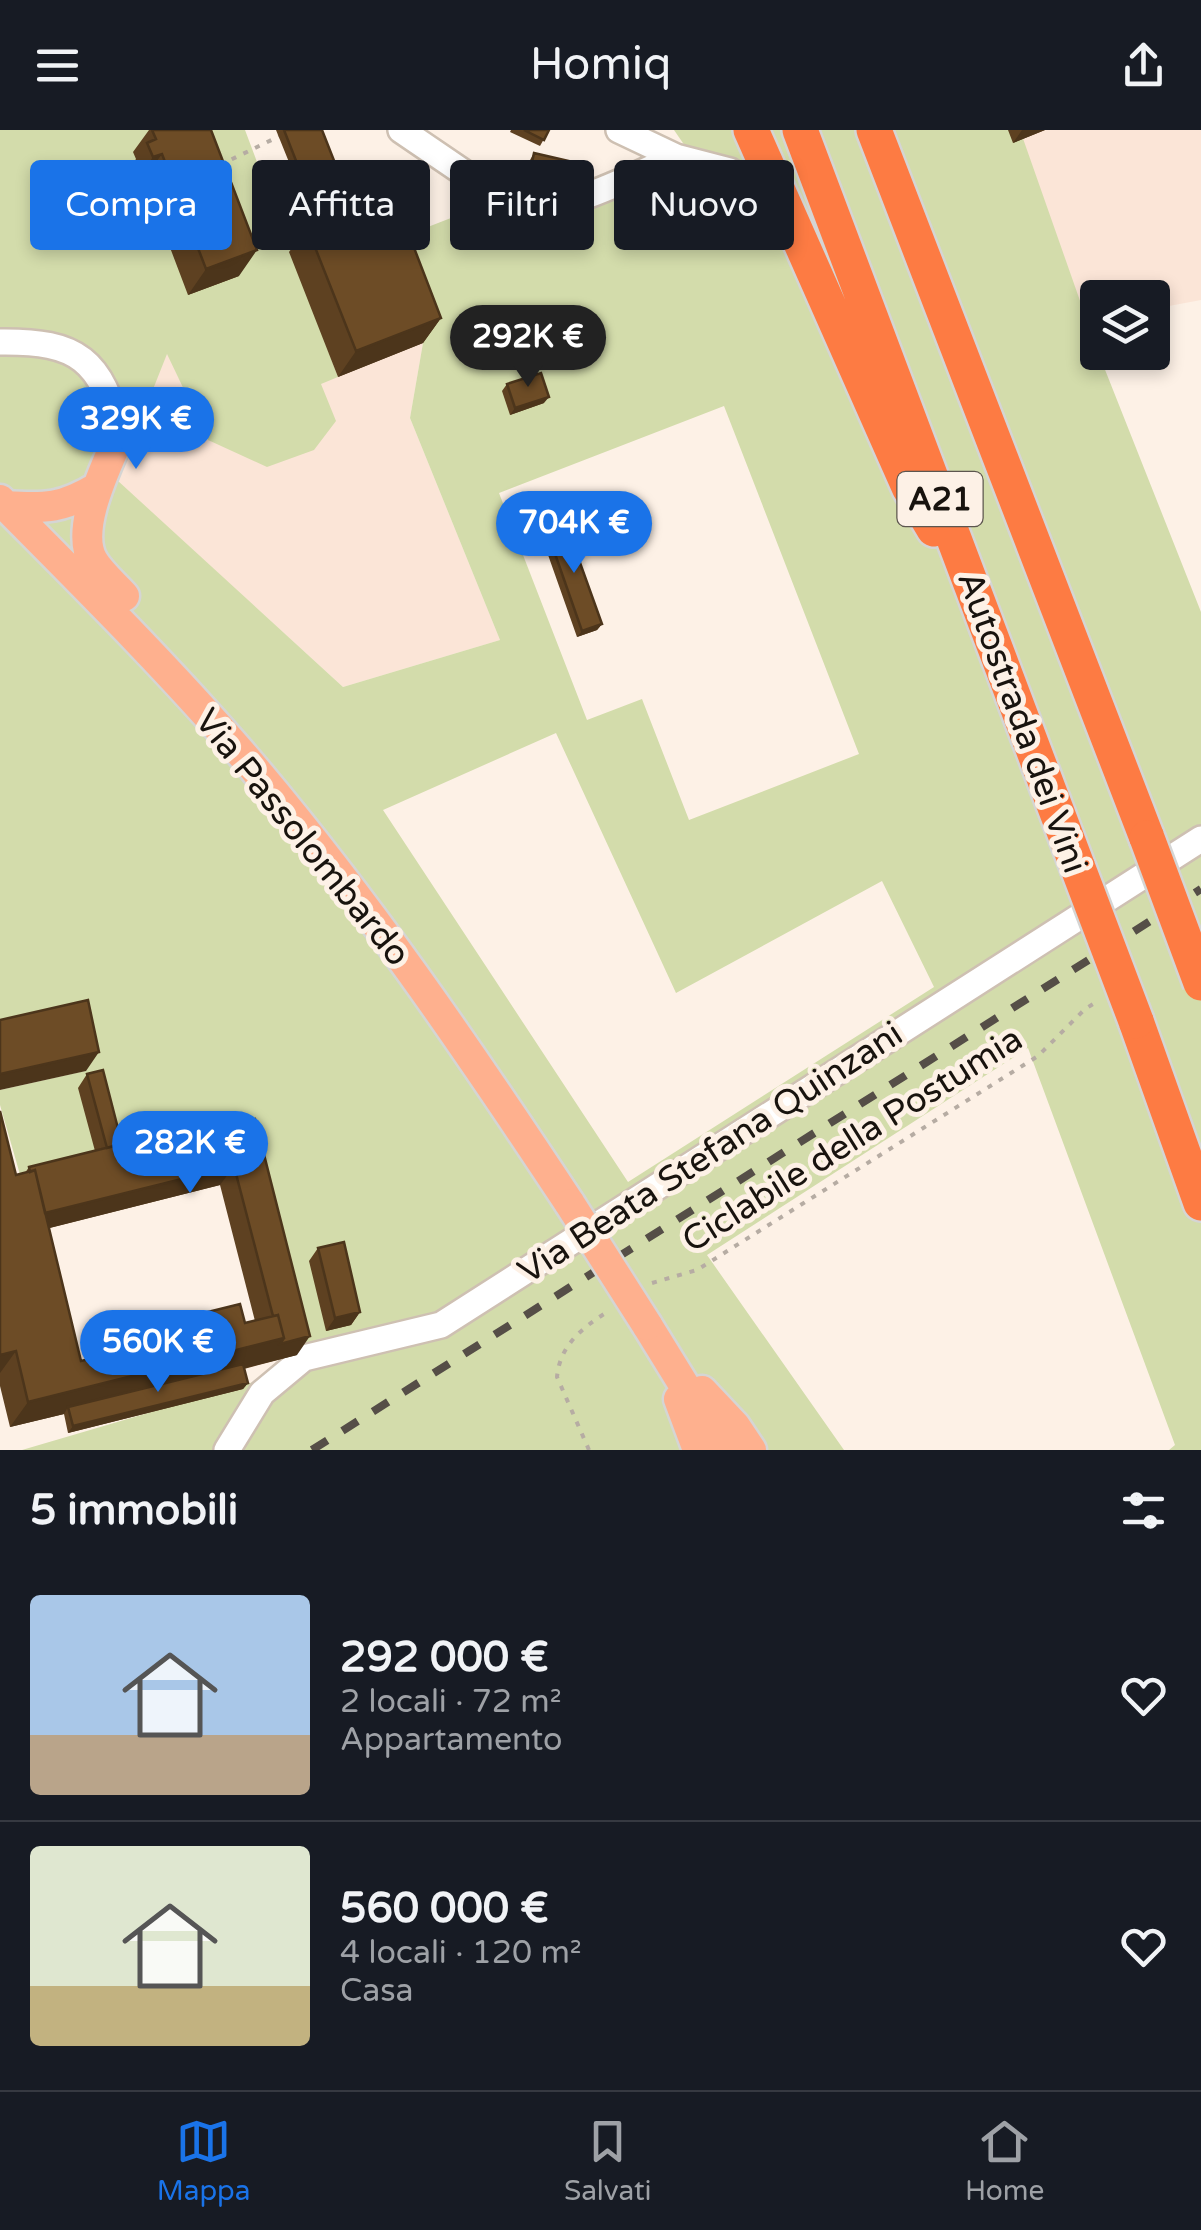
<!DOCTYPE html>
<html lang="it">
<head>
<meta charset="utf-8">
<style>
	body { margin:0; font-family:"Varela Round",sans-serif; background:#242831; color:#f1f3f6; height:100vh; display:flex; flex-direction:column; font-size:38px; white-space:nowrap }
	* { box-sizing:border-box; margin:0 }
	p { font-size:32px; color:#9ea1a6 }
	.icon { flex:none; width:55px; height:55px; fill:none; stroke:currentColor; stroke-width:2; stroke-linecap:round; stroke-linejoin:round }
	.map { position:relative; height:1320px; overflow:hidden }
	.details { display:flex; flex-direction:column; background:#171b24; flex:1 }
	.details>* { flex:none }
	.guide { position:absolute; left:30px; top:30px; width:1142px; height:90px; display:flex; gap:20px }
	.tools { position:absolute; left:1080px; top:150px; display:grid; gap:20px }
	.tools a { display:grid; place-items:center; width:90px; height:90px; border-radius:10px; background:#171b24; box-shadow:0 5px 15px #0003; font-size:50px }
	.price { position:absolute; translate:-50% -85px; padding:0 22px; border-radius:35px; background:#1a73e8; color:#fff; font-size:32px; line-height:65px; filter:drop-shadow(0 2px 5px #0008) }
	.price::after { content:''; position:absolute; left:50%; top:60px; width:30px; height:22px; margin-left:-15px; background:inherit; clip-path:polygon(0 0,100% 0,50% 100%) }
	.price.selected { background:#222; color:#fff }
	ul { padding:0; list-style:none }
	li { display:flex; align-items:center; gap:30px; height:250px; padding:0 30px }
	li+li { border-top:2px solid #363941 }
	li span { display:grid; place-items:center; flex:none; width:280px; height:200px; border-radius:10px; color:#555 }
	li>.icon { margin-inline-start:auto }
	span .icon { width:120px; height:120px; fill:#fffc; stroke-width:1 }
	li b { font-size:42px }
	h2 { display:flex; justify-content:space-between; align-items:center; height:120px; padding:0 30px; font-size:42px }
	.pill { padding:0 35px; border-radius:10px; background:#171b24; box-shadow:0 5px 15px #0003; font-size:35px; line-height:90px }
	.pill.selected { background:#1a73e8; color:#fff }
	header { display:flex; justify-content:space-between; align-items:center; height:130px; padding:0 30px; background:#171b24; font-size:45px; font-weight:600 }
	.menu { display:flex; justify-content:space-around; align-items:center; height:140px; border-top:2px solid #363941; background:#171b24; font-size:28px; color:#9ea1a6 }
	.menu a { display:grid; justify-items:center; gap:5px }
	.menu .selected { color:#1a73e8 }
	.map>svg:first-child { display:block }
</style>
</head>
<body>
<header><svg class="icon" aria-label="menu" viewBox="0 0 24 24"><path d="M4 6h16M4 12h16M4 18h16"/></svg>Homiq<svg class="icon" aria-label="share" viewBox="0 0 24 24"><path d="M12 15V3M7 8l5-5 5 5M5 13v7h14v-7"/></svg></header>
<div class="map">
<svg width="1201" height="1320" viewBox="0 0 1201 1320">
	<rect width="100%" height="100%" fill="#fdf1e6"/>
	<path fill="#fbe5d7" d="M1019,0H1201V170L1153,179L1152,168H1098L1097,190L1087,192Z
		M423,213L410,288L500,510L343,557L116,350L167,223L208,310L321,253Z"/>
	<path fill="#d3dcab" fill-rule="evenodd" d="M0,0H245L338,247L321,254L336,291L314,320L267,337L208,310L167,224L117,350L343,557L500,510L410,288L423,213L397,109L474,79L466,60L521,89L552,92L658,52L696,47V32L674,0H1020L1098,222L1201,482V1320H1169L1175,1315L1028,918L707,1125L844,1320H22L342,1226L297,1225L241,1009L23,1055L0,975V960L85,941L0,906ZM724,276L859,624L689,690L642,569L587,590L499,363ZM556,603L676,863L882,751L934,857L628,1052L383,680Z"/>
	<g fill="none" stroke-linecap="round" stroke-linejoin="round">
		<g stroke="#cec0b2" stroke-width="30">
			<path id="minor" d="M401,0L473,49L530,77C564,82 642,42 676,27
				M619,0L676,27L730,41L782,82
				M0,212C79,211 101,230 120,304
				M227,1320L262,1263L304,1228L441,1195L1201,709"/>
		</g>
		<g stroke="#d5d5d4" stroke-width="35">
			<path id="major" d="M120,304C107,335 74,399 93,431C100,443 114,455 124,466
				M0,370C82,453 164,534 240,622C362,764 467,918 570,1074
				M6,376C46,379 63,378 98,357
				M647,1195L724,1320
				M702,1261L735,1296L751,1320
				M679,1269L698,1320"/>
		</g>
		<g stroke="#d5d5d4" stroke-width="40">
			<path id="highway" d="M751,0L909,357L934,399
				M800,0L1078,738
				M874,0L1147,708
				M1136,891L1201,1073"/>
		</g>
		<path stroke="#b6aca3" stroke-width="4" stroke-dasharray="5 8" stroke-linecap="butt" d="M220,35L292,0
			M652,1153L697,1140L1038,926L1085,879L1098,871
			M589,1320L557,1247C560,1215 582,1198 607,1182"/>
		<use href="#minor" stroke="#fff" stroke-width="25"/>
		<use href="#major" stroke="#feb08e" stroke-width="30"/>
		<use href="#highway" stroke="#fd7b43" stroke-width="35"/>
		<path stroke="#554e47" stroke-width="8" stroke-dasharray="18 18" stroke-linecap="butt" d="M312,1320L1201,759"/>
		<g stroke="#d5d5d4" stroke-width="35" stroke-linecap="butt">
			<path id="major-bridge" d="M570,1074L647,1195"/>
		</g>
		<g stroke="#d5d5d4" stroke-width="40" stroke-linecap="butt">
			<path id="highway-bridge" d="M1147,708L1201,853
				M1078,738L1136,891"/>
		</g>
		<use href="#major-bridge" stroke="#feb08e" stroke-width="30"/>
		<use href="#highway-bridge" stroke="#fd7b43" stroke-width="35"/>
	</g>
	<path fill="#5e4121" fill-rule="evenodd" d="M149,0H211L239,146L188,165L144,49L135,53L129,39L136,29L133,22Z
		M276,0H322L353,79L441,188L423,213L338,247L289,122L307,97L314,94Z
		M511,0H549L540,16L510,2Z
		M1008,0H1045L1013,13Z
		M534,23L574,46L569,53L527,43L530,30Z
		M507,254L544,273L510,285L502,261Z
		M546,398L602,494L597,500L577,507L541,405Z
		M87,944L122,1014L144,1019L255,989L297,1225L244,1239L248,1253L243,1259L68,1303L64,1284L10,1297L0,1256V981L16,1045L25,1043L29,1037L95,1021L78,958ZM220,1055L255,1191L245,1193L107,1207L91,1228L81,1231L49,1098Z
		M318,1118L360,1182L351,1195L326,1201L309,1131Z"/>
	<path fill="#4c351b" d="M1022,0H1045L1013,13Z
		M162,24L144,49L135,53L153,27Z
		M531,37L574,46L569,53L527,43Z
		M257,120L239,146L188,165L206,139Z
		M441,188L423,213L338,247L356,221Z
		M549,267L544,273L510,285L515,278Z
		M602,494L597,500L577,507L582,501Z
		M99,922L86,941L0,960V944Z
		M234,1036L220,1055L26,1104L40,1084Z
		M360,1182L351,1195L326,1201L335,1188Z
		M310,1206L297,1225L70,1282L68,1277L64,1284L10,1297L28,1272L284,1208Z
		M16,1221L0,1243V1225Z
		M248,1253L243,1259L68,1303L73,1296Z"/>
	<path fill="#6d4c26" stroke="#4c351b" stroke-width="2.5" d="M152,0H211L257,120L206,139L162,24L153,27L147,13L156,9Z
		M284,0H322L353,79L320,92Z
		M524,0H549L544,10Z
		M534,23L577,33L574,46L531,37Z
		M393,63L441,188L356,221L307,97Z
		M541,243L549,267L515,278L507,254Z
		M565,391L602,494L582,501L546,398Z
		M88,870L99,922L0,944V890Z
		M103,940L122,1014L107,1018L87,944Z
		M0,981L16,1045L35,1040L81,1231L111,1224L107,1207L240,1174L245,1193L278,1185L284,1208L28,1272L16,1221L0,1225Z
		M255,989L310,1206L280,1214L284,1208L278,1185L273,1186L234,1036L45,1083L35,1040L30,1042L29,1037L142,1009L144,1019Z
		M344,1112L360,1182L335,1188L318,1118Z
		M243,1234L248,1253L73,1296L68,1277Z"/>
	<g text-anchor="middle" stroke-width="10" stroke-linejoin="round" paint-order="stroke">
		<rect fill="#fdf1e6" stroke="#5d564f" stroke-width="2.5" x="897.5" y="342" width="85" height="54" rx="8"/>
		<g font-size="32" font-weight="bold" fill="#18130e">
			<text x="940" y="380">A21</text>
		</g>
		<g font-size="35" fill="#18130e" stroke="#fdf1e6">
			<text transform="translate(1023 592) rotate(70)" y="12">Autostrada dei Vini</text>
			<text transform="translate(303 707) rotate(51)" y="12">Via Passolombardo</text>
			<text transform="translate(852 1009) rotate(-32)" y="12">Ciclabile della Postumia</text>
			<text transform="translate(710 1022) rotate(-33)" y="12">Via Beata Stefana Quinzani</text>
		</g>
	</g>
</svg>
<div class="tools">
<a><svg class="icon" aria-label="layers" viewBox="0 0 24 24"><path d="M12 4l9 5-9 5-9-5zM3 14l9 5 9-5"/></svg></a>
</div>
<b class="price selected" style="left:528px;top:260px">292K €</b>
<b class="price" style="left:136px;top:342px">329K €</b>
<b class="price" style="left:574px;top:446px">704K €</b>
<b class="price" style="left:190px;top:1066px">282K €</b>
<b class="price" style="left:158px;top:1265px">560K €</b>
<div class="guide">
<a class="pill selected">Compra</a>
<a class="pill">Affitta</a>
<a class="pill">Filtri</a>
<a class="pill">Nuovo</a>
</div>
</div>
<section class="details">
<h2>5 immobili<svg class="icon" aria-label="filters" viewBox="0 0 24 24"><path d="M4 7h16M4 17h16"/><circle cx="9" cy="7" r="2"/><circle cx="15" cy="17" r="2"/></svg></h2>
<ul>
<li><span style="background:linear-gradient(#a9c7e8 70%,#b9a48a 0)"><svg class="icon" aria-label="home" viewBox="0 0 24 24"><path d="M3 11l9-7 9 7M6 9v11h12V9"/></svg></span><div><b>292 000 €</b><p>2 locali · 72 m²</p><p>Appartamento</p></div><svg class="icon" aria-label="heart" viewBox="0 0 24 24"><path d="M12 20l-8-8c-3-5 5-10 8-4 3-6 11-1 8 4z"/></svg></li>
<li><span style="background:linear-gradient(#dfe7d0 70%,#c2b280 0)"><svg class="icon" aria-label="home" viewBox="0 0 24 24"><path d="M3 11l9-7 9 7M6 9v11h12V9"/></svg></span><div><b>560 000 €</b><p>4 locali · 120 m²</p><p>Casa</p></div><svg class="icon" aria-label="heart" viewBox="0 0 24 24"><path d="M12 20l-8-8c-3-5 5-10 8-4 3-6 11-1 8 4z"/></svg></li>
</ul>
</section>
<nav class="menu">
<a class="selected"><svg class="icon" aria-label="map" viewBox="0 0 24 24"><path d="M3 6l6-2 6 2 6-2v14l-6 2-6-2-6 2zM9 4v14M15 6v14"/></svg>Mappa</a>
<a><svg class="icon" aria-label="saved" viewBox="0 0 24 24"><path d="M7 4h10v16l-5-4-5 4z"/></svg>Salvati</a>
<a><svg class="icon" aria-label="home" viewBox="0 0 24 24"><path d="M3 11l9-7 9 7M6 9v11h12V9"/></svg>Home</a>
</nav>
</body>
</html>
